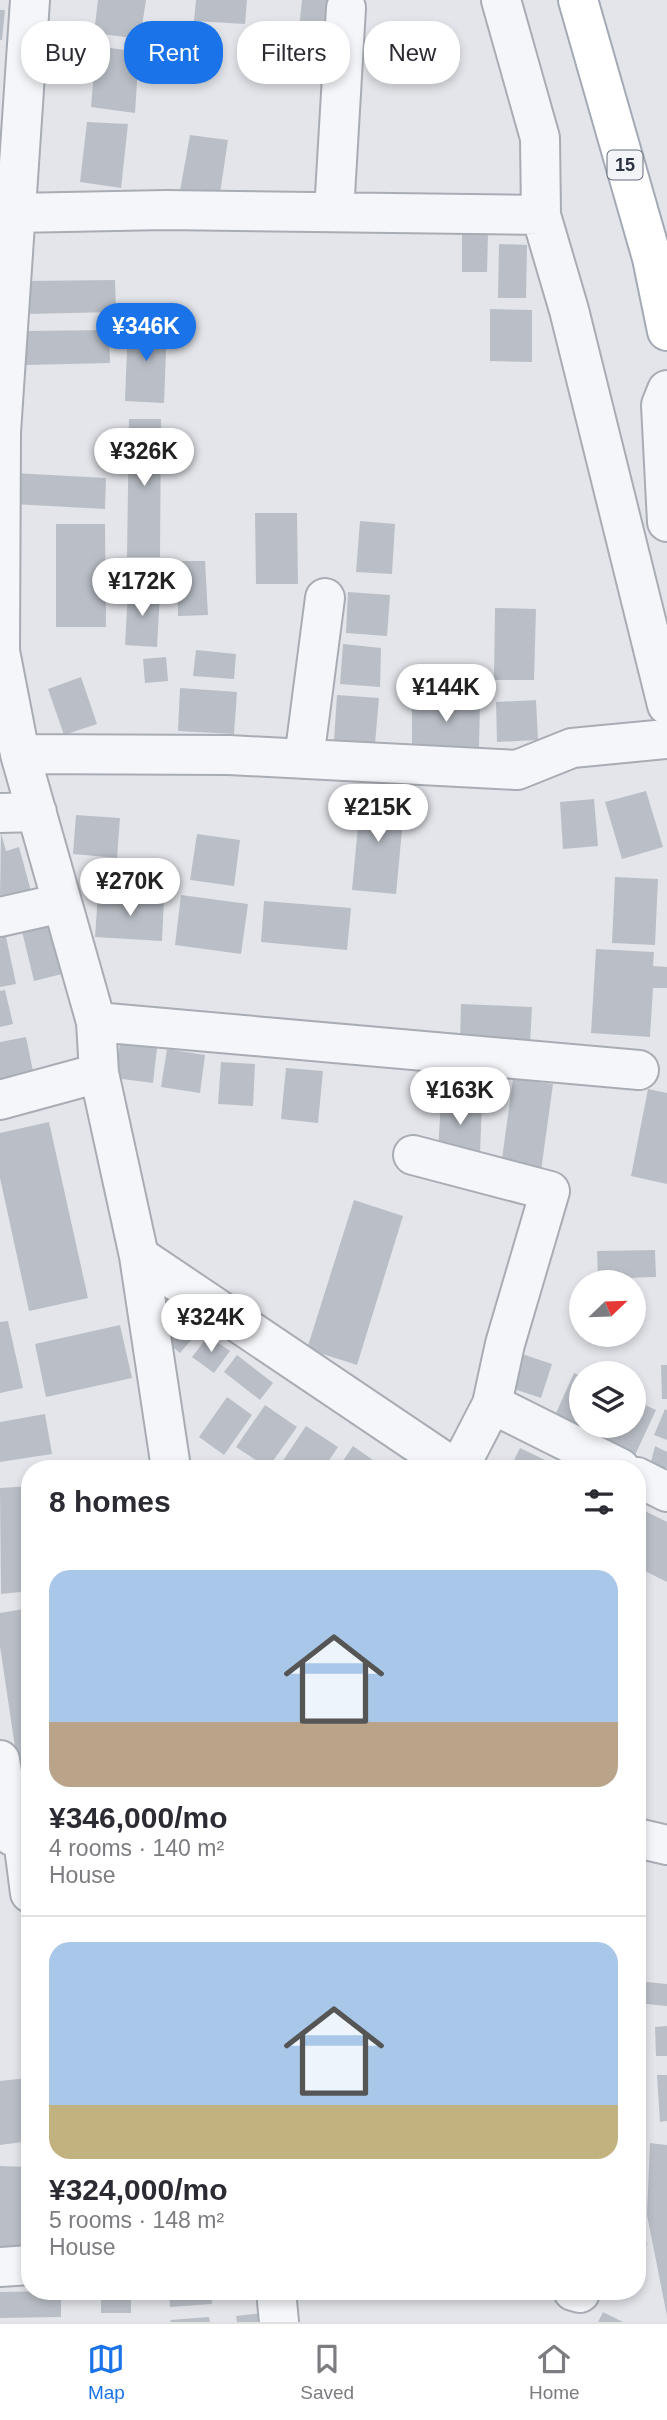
<!DOCTYPE html>
<html lang="en">
<head>
<meta charset="utf-8">
<style>
	body { margin:0; font-family:Arial,sans-serif; background:#f7f7f7; color:#2b2b33; height:100vh; display:flex; flex-direction:column; font-size:26px; white-space:nowrap }
	* { box-sizing:border-box; margin:0 }
	p { font-size:23px; color:#7c7c81 }
	.icon { flex:none; width:38px; height:38px; fill:none; stroke:currentColor; stroke-width:2; stroke-linecap:round; stroke-linejoin:round }
	.map { position:relative; flex:1; overflow:hidden }
	.drawer { position:absolute; left:21px; top:1460px; width:625px; height:840px; display:flex; flex-direction:column; background:#fff; border-radius:28px; box-shadow:0 4px 10px #0003 }
	.drawer>* { flex:none }
	.guide { position:absolute; left:21px; top:21px; width:626px; height:63px; display:flex; gap:14px }
	.needle { width:46px; rotate:67deg }
	.tools { position:absolute; left:569px; top:1270px; display:grid; gap:14px }
	.tools a { display:grid; place-items:center; width:77px; height:77px; border-radius:50%; background:#fff; box-shadow:0 4px 10px #0003; font-size:35px }
	.price { position:absolute; translate:-50% -60px; padding:0 16px; border-radius:24px; background:#fff; color:#222; font-size:23px; line-height:46px; filter:drop-shadow(0 2px 4px #0008) }
	.price::after { content:''; position:absolute; left:50%; top:42px; width:21px; height:16px; margin-left:-10px; background:inherit; clip-path:polygon(0 0,100% 0,50% 100%) }
	.price.selected { background:#1a73e8; color:#fff }
	ul { padding:0; list-style:none }
	li { display:grid; align-content:center; gap:14px; height:371px; padding:0 28px }
	li+li { border-top:2px solid #e1e1e2 }
	li span { display:grid; place-items:center; height:217px; border-radius:21px; color:#555 }
	li>.icon { margin-inline-start:auto }
	span .icon { width:126px; height:126px; fill:#fffc; stroke-width:1 }
	li b { font-size:30px }
	h2 { display:flex; justify-content:space-between; align-items:center; height:84px; padding:0 28px; font-size:30px }
	.chip { padding:0 24px; border-radius:28px; background:#fff; box-shadow:0 4px 10px #0003; font-size:24px; line-height:63px }
	.chip.selected { background:#1a73e8; color:#fff }
	.tabs { display:flex; justify-content:space-around; align-items:center; height:98px; border-top:2px solid #e1e1e2; background:#fff; font-size:19px; color:#7c7c81 }
	.tabs a { display:grid; justify-items:center; gap:4px }
	.tabs .selected { color:#1a73e8 }
	.map>svg:first-child { display:block }
</style>
</head>
<body>
<div class="map">
<svg width="667" height="2322" viewBox="0 0 667 2322">
	<rect width="100%" height="100%" fill="#e3e5ea"/>
	<path fill="#babfc7" d="M98,0H146L140,39L94,33Z
		M196,0H247L245,24L194,21Z
		M302,0H335L328,61L296,57Z
		M0,10H5L2,40H0Z
		M96,46L139,52L135,113L91,107Z
		M87,122L128,124L121,188L80,182Z
		M190,135L228,140L220,193L179,196Z
		M462,233H488L487,272H462Z
		M499,244L527,245L526,298H498Z
		M115,280L116,312L26,314L25,281Z
		M490,309L532,310V362L490,361Z
		M128,324L167,325L164,403L125,401Z
		M109,330L110,363L26,365L25,331Z
		M129,419H161L160,557H127Z
		M14,473L106,478L105,509L13,504Z
		M255,513H297L298,584H256Z
		M360,521L395,524L392,574L356,572Z
		M56,524H105L106,627H56Z
		M177,561H205L208,615L178,616Z
		M128,590L160,592L157,647L125,645Z
		M348,592L390,595L387,636L346,633Z
		M495,608L536,609L534,680H494Z
		M343,644L381,648L380,687L340,684Z
		M196,650L236,654L234,679L193,676Z
		M166,657L168,681L145,683L143,659Z
		M81,677L97,724L64,735L48,689Z
		M180,688L237,692L234,734L178,731Z
		M337,695L379,698L375,744L334,740Z
		M412,700L480,702L479,747L412,746Z
		M536,700L538,740L497,742L496,702Z
		M646,791L663,847L622,859L605,802Z
		M361,794L405,798L396,894L352,890Z
		M594,799L598,846L563,849L560,802Z
		M76,815L120,818L117,858L73,854Z
		M1,833L6,851L19,847L31,891L0,899Z
		M197,834L240,840L234,886L190,880Z
		M615,877L658,879L655,945L612,943Z
		M98,894L164,898L162,941L95,937Z
		M181,895L248,904L241,954L175,945Z
		M264,901L351,908L347,950L261,942Z
		M49,920L62,974L34,981L21,927Z
		M5,932L16,984L0,987V933Z
		M596,949L654,952L653,966L667,967V988H653L650,1037L591,1033Z
		M5,990L13,1024L0,1027V991Z
		M461,1004L532,1007L530,1045L460,1041Z
		M26,1037L34,1076L0,1083V1042Z
		M120,1043L157,1048L153,1083L115,1078Z
		M167,1049L205,1055L200,1093L161,1087Z
		M221,1062L255,1064L253,1106L218,1104Z
		M286,1068L323,1071L318,1123L281,1119Z
		M513,1079L553,1084L541,1171L501,1166Z
		M648,1089L667,1093V1184L631,1176Z
		M441,1101L482,1103L480,1153L438,1151Z
		M49,1122L88,1298L29,1311L0,1178V1133Z
		M354,1200L403,1216L357,1365L307,1349Z
		M655,1250L656,1277L598,1279L597,1251Z
		M170,1295L204,1325L180,1353L160,1336L170,1325L155,1312Z
		M8,1321L23,1388L0,1393V1322Z
		M120,1325L132,1378L46,1397L35,1344Z
		M208,1336L230,1351L214,1373L192,1357Z
		M522,1354L552,1364L541,1398L511,1388Z
		M237,1355L273,1383L260,1400L224,1372Z
		M661,1365H667V1399H662Z
		M574,1373L581,1376V1426H586L582,1435L552,1422Z
		M227,1397L252,1415L224,1455L199,1437Z
		M634,1400L656,1410L635,1455L605,1441L612,1426H634Z
		M265,1405L297,1427L268,1468L236,1447Z
		M665,1409L667,1410V1440L654,1435Z
		M45,1414L52,1454L0,1462V1422Z
		M306,1426L338,1447L324,1468H278Z
		M353,1446L380,1465L377,1468H338Z
		M655,1446L667,1452V1466L664,1476L650,1466Z
		M520,1448L547,1461L543,1468H510Z
		M30,1486V1591L1,1594L0,1488Z
		M637,1507L667,1522V1582L637,1567Z
		M30,1608V1759L17,1761L0,1646V1613Z
		M637,1981L667,1984V2006L637,2003Z
		M667,2026V2056H656L655,2027Z
		M657,2075H667V2121L660,2122Z
		M28,2078L30,2141L0,2145V2081Z
		M650,2143L667,2145V2316L647,2215Z
		M0,2166L30,2167V2249H0Z
		M637,2240L647,2243L638,2275H637Z
		M61,2291V2317L0,2318V2292Z
		M101,2291H131V2313H101Z
		M169,2291H211L212,2304L170,2307Z
		M603,2312L623,2322H598Z
		M262,2313L263,2322H237L236,2316Z
		M209,2317L210,2322H171L170,2320Z"/>
	<g fill="none" stroke-linecap="round" stroke-linejoin="round">
		<g stroke="#a8acb4" stroke-width="42">
			<path id="minor" d="M501,0L540,138L541,215L569,310L667,705
				M334,212L346,8
				M15,213L166,210L541,215
				M667,390L661,405L667,522
				M20,754L0,651L1,432L30,0
				M304,759L325,598
				M0,813L37,812
				M0,917L62,903
				M96,1022L639,1070
				M0,1100L99,1073
				M413,1155L550,1191L505,1344L492,1404
				M139,1256L454,1468
				M171,1468L139,1256L99,1073L96,1022L20,754L229,755L517,770L572,748L667,739
				M459,1468L492,1404L620,1468
				M637,1477L667,1492
				M0,1760L12,1836
				M22,1831L30,1893
				M637,1838L667,1845
				M0,2267L30,2265
				M276,2291L279,2322
				M573,2291L580,2293"/>
		</g>
		<g stroke="#a3aab6" stroke-width="42">
			<path id="major" d="M578,0L652,258L667,331"/>
		</g>
		<use href="#minor" stroke="#f5f6f9" stroke-width="38"/>
		<use href="#major" stroke="#fff" stroke-width="38"/>
	</g>
	<g text-anchor="middle" stroke-width="5" stroke-linejoin="round" paint-order="stroke">
		<rect fill="#f2f4f8" stroke="#676d79" stroke-width="2" x="607.5" y="150.5" width="35" height="29" rx="5"/>
		<g font-size="18" font-weight="bold" fill="#2b3342">
			<text x="625" y="171">15</text>
		</g>
	</g>
</svg>
<div class="tools">
<a><svg class="needle" viewBox="-14 -14 28 28"><path d="M0-13l5 13h-10z" fill="#e53935"/><path d="M0 13l5-13h-10z" fill="#7c7c81"/></svg></a>
<a><svg class="icon" aria-label="layers" viewBox="0 0 24 24"><path d="M12 4l9 5-9 5-9-5zM3 14l9 5 9-5"/></svg></a>
</div>
<b class="price selected" style="left:146px;top:363px">¥346K</b>
<b class="price" style="left:144px;top:488px">¥326K</b>
<b class="price" style="left:142px;top:618px">¥172K</b>
<b class="price" style="left:446px;top:724px">¥144K</b>
<b class="price" style="left:378px;top:844px">¥215K</b>
<b class="price" style="left:130px;top:918px">¥270K</b>
<b class="price" style="left:460px;top:1127px">¥163K</b>
<b class="price" style="left:211px;top:1354px">¥324K</b>
<div class="guide">
<a class="chip">Buy</a>
<a class="chip selected">Rent</a>
<a class="chip">Filters</a>
<a class="chip">New</a>
</div>
<section class="drawer">
<h2>8 homes<svg class="icon" aria-label="filters" viewBox="0 0 24 24"><path d="M4 7h16M4 17h16"/><circle cx="9" cy="7" r="2"/><circle cx="15" cy="17" r="2"/></svg></h2>
<ul>
<li><span style="background:linear-gradient(#a9c7e8 70%,#b9a48a 0)"><svg class="icon" aria-label="home" viewBox="0 0 24 24"><path d="M3 11l9-7 9 7M6 9v11h12V9"/></svg></span><div><b>¥346,000/mo</b><p>4 rooms · 140 m²</p><p>House</p></div></li>
<li><span style="background:linear-gradient(#a9c7e8 75%,#c2b280 0)"><svg class="icon" aria-label="home" viewBox="0 0 24 24"><path d="M3 11l9-7 9 7M6 9v11h12V9"/></svg></span><div><b>¥324,000/mo</b><p>5 rooms · 148 m²</p><p>House</p></div></li>
</ul>
</section>
</div>
<nav class="tabs">
<a class="selected"><svg class="icon" aria-label="map" viewBox="0 0 24 24"><path d="M3 6l6-2 6 2 6-2v14l-6 2-6-2-6 2zM9 4v14M15 6v14"/></svg>Map</a>
<a><svg class="icon" aria-label="saved" viewBox="0 0 24 24"><path d="M7 4h10v16l-5-4-5 4z"/></svg>Saved</a>
<a><svg class="icon" aria-label="home" viewBox="0 0 24 24"><path d="M3 11l9-7 9 7M6 9v11h12V9"/></svg>Home</a>
</nav>
</body>
</html>
